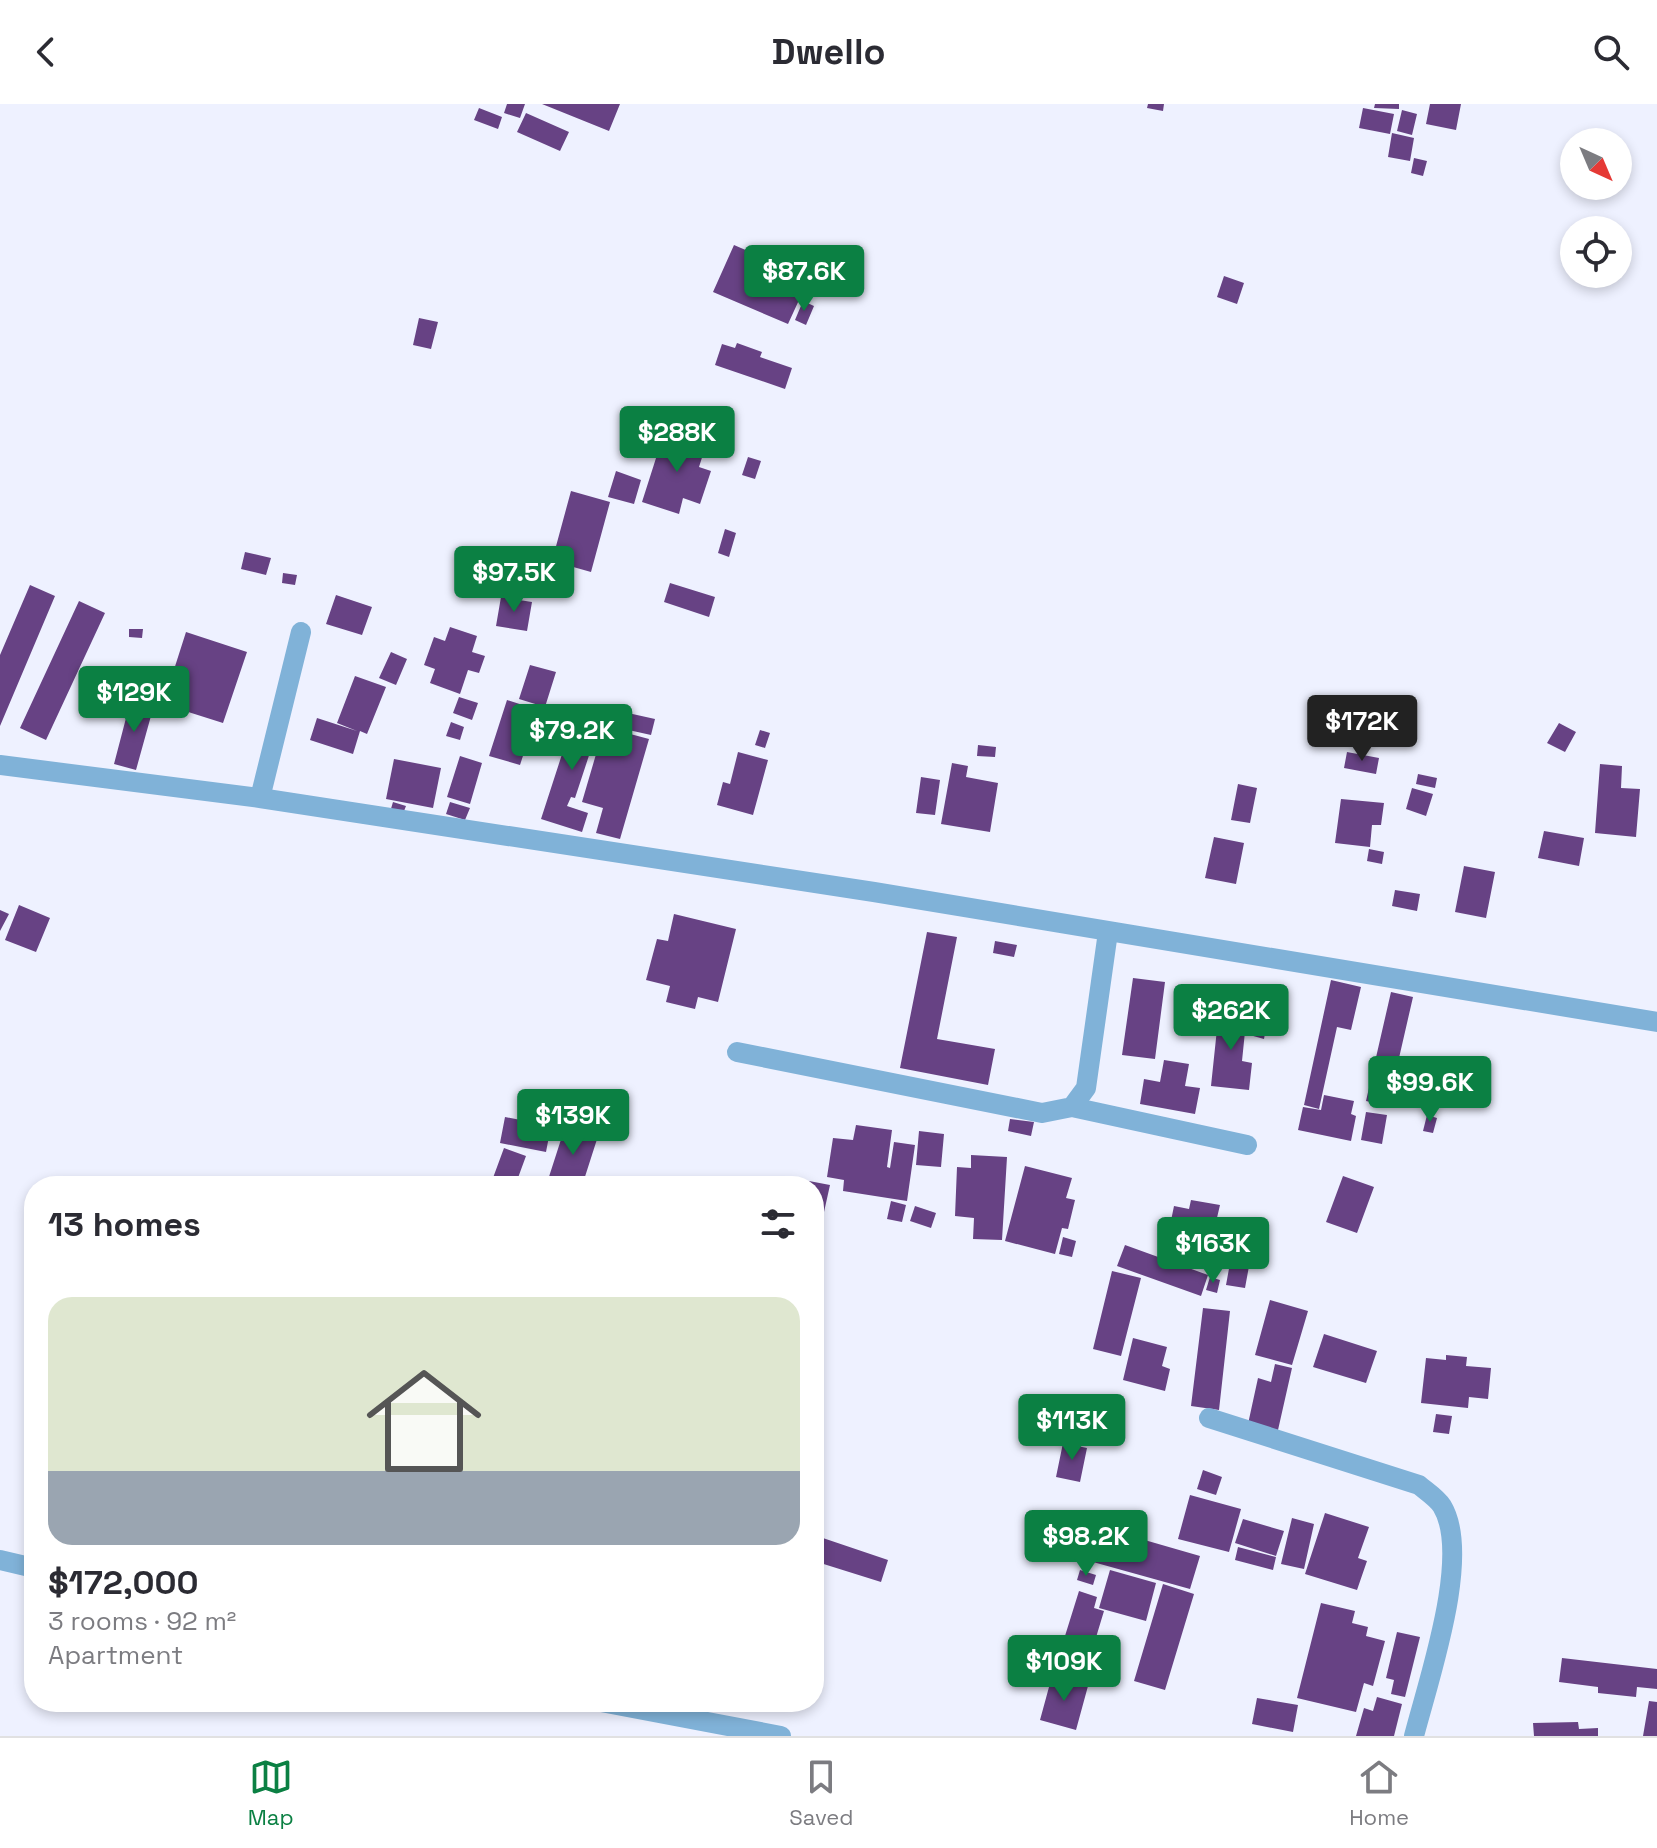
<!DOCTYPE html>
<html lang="en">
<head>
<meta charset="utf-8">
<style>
	body { margin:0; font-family:"Space Grotesk",sans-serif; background:#f2f2f3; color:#2b2b33; height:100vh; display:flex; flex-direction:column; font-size:30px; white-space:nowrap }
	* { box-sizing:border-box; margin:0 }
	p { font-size:26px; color:#7c7c81 }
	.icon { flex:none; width:44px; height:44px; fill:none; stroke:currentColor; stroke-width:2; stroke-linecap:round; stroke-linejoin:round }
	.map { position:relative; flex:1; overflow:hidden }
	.sheet { position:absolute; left:24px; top:1072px; width:800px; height:536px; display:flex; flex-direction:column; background:#fff; border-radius:32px; box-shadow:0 4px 12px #0003 }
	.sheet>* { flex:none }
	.needle { width:52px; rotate:136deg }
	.tools { position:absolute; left:1560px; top:24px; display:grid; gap:16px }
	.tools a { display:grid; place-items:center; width:72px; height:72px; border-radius:50%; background:#fff; box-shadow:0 4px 12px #0003; font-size:40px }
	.price { position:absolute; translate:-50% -68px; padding:0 18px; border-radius:8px; background:#0b8043; color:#fff; font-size:26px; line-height:52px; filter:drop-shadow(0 2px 4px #0008) }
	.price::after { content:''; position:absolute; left:50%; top:48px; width:24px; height:18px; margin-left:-12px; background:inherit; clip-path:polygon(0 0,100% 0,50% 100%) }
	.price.active { background:#222; color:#fff }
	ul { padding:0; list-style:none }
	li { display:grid; align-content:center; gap:16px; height:424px; padding:0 24px }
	li span { display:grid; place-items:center; height:248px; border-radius:24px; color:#555 }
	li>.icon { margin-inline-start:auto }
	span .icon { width:144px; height:144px; fill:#fffc; stroke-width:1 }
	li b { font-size:34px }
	h2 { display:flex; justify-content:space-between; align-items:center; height:96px; padding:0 24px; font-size:34px }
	header { display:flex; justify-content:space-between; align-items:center; height:104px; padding:0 24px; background:#fff; font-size:36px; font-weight:700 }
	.dock { display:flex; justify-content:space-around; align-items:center; height:112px; border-top:2px solid #e1e1e2; background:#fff; font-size:22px; color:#7c7c81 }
	.dock a { display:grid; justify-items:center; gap:4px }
	.dock .active { color:#0b8043 }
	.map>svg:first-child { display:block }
</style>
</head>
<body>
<header><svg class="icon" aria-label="back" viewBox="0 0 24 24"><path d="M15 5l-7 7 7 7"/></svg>Dwello<svg class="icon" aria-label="search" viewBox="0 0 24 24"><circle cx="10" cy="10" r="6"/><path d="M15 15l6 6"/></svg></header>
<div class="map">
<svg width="1657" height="1632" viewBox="0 0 1657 1632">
	<rect width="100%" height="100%" fill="#eef1ff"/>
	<path fill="#674284" d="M507,0H525L520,14L504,9Z
		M542,0H620L609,27Z
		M1148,0H1164L1163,7L1147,4Z
		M1375,0H1399V5L1374,4Z
		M1430,0H1461L1456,26L1426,20Z
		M479,4L502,13L498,25L474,16Z
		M1363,4L1394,10L1390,30L1359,24Z
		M1402,6L1417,10L1412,31L1397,27Z
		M526,9L569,28L560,47L517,28Z
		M1392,29L1414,34L1410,57L1388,53Z
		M1414,54L1427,57L1423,72L1411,69Z
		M734,141L792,166L788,176L805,183L788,220L713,188Z
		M1224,172L1244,179L1237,200L1217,193Z
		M803,197L814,202L806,221L795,216Z
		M419,214L438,218L431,245L413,241Z
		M737,239L762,248L760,253L792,264L785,285L715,261L722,240L735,244Z
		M664,329L706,341L699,363L711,367L700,400L683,394L679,410L642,398Z
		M748,353L761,357L755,375L742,371Z
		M616,367L641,376L634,400L608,393Z
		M571,387L610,398L591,468L552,457Z
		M725,425L736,429L729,453L718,449Z
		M245,448L271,454L266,471L241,465Z
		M283,469L297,471L295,481L282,479Z
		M670,479L715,493L709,513L664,498Z
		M30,481L55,492L0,622V551Z
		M336,491L372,503L362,531L326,520Z
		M501,493L532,498L527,527L496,522Z
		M79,497L105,509L46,636L20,624Z
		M450,523L477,532L472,548L485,552L479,569L468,566L460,590L430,579L435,565L424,561L434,533L445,537Z
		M129,525H143L142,534L129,533Z
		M186,528L247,548L223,619L163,600Z
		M391,548L407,555L396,581L379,574Z
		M530,561L556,568L545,603L519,595Z
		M355,572L386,583L367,630L360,627L353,650L310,636L317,614L357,627L337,619Z
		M459,593L478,599L472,616L453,609Z
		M131,595L154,601L136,666L114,660Z
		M507,596L538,606L520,661L489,652Z
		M577,604L602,612L575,694L571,693L567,702L588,709L582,728L541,715Z
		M628,609L655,615L651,631L624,625Z
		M451,618L464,623L460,636L446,632Z
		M1559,619L1576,628L1565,648L1547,639Z
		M604,623L649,635L620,735L596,729L603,704L582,698Z
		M760,626L770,629L765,644L755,641Z
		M978,641L996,643L995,653L977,652Z
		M738,648L768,656L753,711L717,701L723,678L730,680Z
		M1347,648L1379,654L1376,670L1344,664Z
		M460,652L482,659L470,700L447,693Z
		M394,655L441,664L433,704L386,695Z
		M952,659L968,662L966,673L998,679L990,728L941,720Z
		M1600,660L1622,662L1621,684L1640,685L1636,733L1595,729Z
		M1418,670L1437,674L1435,684L1416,680Z
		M921,673L940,676L935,711L916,709Z
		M1238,680L1257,684L1250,719L1231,716Z
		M1412,684L1433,690L1426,712L1406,705Z
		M1341,695L1384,699L1381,721H1372L1370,743L1335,739Z
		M393,698L406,702L402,712L390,708Z
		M450,698L470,704L465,716L446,710Z
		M1544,727L1584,734L1579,762L1538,754Z
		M1214,733L1244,739L1236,780L1205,774Z
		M1369,745L1384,748L1382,760L1367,757Z
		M1464,762L1495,768L1486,814L1455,808Z
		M1395,786L1420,790L1417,807L1392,802Z
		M19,801L50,814L36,848L5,836Z
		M0,806L9,810L0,827Z
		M674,810L736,825L718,898L698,893L695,905L666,898L670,882L646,876L657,835L668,837Z
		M927,828L957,833L937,935L995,945L988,981L900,964Z
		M995,837L1017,841L1014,853L993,849Z
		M1133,874L1165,878L1155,955L1122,951Z
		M1331,876L1361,883L1351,926L1337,923L1319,1005L1304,1001Z
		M1391,888L1413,893L1388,1002L1366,997Z
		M1219,906L1247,908L1242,957L1252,959L1249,986L1211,982Z
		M1251,909L1268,913L1264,935L1246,930Z
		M1422,952L1439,957L1435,973L1440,975L1436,990L1401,982L1404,969L1417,973Z
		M1164,956L1189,960L1185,982L1200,984L1195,1010L1140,1000L1144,975L1160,978Z
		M1445,974L1456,976L1452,993L1441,990Z
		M1324,991L1354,997L1351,1010L1356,1012L1351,1037L1298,1026L1303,1003L1321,1006Z
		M1366,1008L1387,1011L1382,1040L1361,1036Z
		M1427,1011L1437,1014L1433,1029L1423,1027Z
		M505,1013L551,1022L546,1048L500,1039Z
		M1010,1015L1034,1018L1031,1032L1008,1027Z
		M566,1020L599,1029L582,1082H546Z
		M856,1021L892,1026L887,1063L890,1064L894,1038L915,1041L907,1097L843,1087L844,1076L827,1073L833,1034L853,1036Z
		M919,1027L944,1030L941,1063L916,1061Z
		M504,1044L526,1052L515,1082H490Z
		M971,1051L1007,1053L1002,1136L973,1135L974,1114L955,1112L957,1063L971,1064Z
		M1025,1062L1072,1074L1066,1094L1075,1096L1068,1125L1062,1124L1055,1150L1005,1137Z
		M1343,1072L1374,1083L1357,1129L1326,1118Z
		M809,1077L830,1081L824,1108L814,1106V1082H808Z
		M1191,1096L1220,1101L1216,1118L1224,1120L1221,1133L1229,1135L1224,1158L1165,1146L1174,1102L1189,1105Z
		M891,1097L906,1101L902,1118L887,1115Z
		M915,1102L936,1109L931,1124L910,1117Z
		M1237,1121L1256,1124L1245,1184L1226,1181Z
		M1063,1133L1076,1137L1072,1153L1059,1150Z
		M1125,1141L1208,1171L1201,1192L1117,1162Z
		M1112,1167L1141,1174L1121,1252L1093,1245Z
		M1210,1173L1220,1176L1217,1189L1206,1186Z
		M1270,1196L1308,1207L1292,1261L1255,1251Z
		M1203,1204L1230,1207L1219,1306L1191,1302Z
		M1324,1230L1377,1247L1366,1279L1313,1263Z
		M1133,1234L1167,1243L1162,1262L1170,1265L1165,1287L1123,1276Z
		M1446,1251L1467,1253L1466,1262L1491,1264L1488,1295L1469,1293L1468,1304L1421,1299L1426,1254L1446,1256Z
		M1275,1260L1292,1264L1278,1326L1248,1320L1258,1274L1271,1278Z
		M1436,1310L1452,1312L1449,1330L1433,1328Z
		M1063,1339L1087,1344L1080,1378L1056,1373Z
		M1203,1366L1222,1373L1216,1391L1197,1385Z
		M1190,1391L1241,1405L1229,1448L1178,1435Z
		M1325,1409L1369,1423L1358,1454L1367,1457L1357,1486L1305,1470Z
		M1292,1414L1314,1420L1304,1465L1281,1460Z
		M1243,1415L1284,1427L1276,1452L1235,1439Z
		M1103,1424L1200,1452L1190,1485L1093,1458Z
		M814,1431L888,1456L881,1478L814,1457Z
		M1238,1443L1276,1453L1273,1466L1235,1456Z
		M1080,1466L1096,1471L1093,1481L1077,1476Z
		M1110,1466L1156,1479L1146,1517L1099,1504Z
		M1163,1480L1194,1490L1165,1586L1134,1577Z
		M1079,1487L1097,1493L1094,1504L1104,1507L1084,1573L1055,1564Z
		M1321,1499L1355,1507L1352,1519L1368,1523L1366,1532L1385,1537L1373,1582L1364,1579L1356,1608L1297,1594Z
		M1397,1528L1420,1533L1405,1593L1391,1590L1394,1576L1386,1574Z
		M1562,1554L1657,1565V1585L1637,1583L1636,1593L1598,1589V1583L1559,1578Z
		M1052,1572L1088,1582L1076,1626L1040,1616Z
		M1377,1593L1402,1600L1394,1632H1356L1364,1604L1373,1607Z
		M1257,1594L1298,1601L1293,1628L1252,1620Z
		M1649,1597L1657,1598V1632H1643Z
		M1578,1618L1579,1625L1598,1624V1632H1534L1533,1619Z"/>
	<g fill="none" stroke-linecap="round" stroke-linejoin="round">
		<path stroke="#80b2d8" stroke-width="20" d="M0,661L260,694L874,788L1657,918
			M260,694L301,528
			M737,948L1042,1009L1072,1003L1086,984L1108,828
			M1072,1003L1247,1041
			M1209,1314L1419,1381C1426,1387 1437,1394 1442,1402C1472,1451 1428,1577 1414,1632
			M0,1456L34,1464
			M601,1598L781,1632"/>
	</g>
</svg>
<div class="tools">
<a><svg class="needle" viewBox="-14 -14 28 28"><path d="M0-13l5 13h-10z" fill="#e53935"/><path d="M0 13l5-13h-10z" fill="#7c7c81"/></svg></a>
<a><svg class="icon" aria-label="locate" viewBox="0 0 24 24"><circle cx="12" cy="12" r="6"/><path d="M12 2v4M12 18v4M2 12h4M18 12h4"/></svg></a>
</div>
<b class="price" style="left:804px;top:209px">$87.6K</b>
<b class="price" style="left:677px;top:370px">$288K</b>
<b class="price" style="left:514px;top:510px">$97.5K</b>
<b class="price" style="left:134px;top:630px">$129K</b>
<b class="price active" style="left:1362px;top:659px">$172K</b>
<b class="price" style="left:572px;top:668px">$79.2K</b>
<b class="price" style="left:1231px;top:948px">$262K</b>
<b class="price" style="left:1430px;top:1020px">$99.6K</b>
<b class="price" style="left:573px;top:1053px">$139K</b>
<b class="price" style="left:1213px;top:1181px">$163K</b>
<b class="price" style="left:1072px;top:1358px">$113K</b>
<b class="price" style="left:1086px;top:1474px">$98.2K</b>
<b class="price" style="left:1064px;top:1599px">$109K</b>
<section class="sheet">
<h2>13 homes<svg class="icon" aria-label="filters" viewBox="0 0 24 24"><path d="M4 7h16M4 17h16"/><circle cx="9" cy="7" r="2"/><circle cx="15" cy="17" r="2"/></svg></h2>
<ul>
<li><span style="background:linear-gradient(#dfe7d0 70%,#9aa5b1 0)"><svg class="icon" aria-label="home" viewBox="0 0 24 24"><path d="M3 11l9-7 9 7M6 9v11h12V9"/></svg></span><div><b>$172,000</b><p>3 rooms · 92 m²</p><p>Apartment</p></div></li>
</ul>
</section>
</div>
<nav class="dock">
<a class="active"><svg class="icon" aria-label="map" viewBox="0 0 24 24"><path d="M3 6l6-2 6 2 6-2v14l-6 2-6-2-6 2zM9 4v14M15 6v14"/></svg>Map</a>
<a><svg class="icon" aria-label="saved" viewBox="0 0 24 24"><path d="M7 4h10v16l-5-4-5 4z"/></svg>Saved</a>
<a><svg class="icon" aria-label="home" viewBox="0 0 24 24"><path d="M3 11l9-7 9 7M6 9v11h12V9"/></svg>Home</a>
</nav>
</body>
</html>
